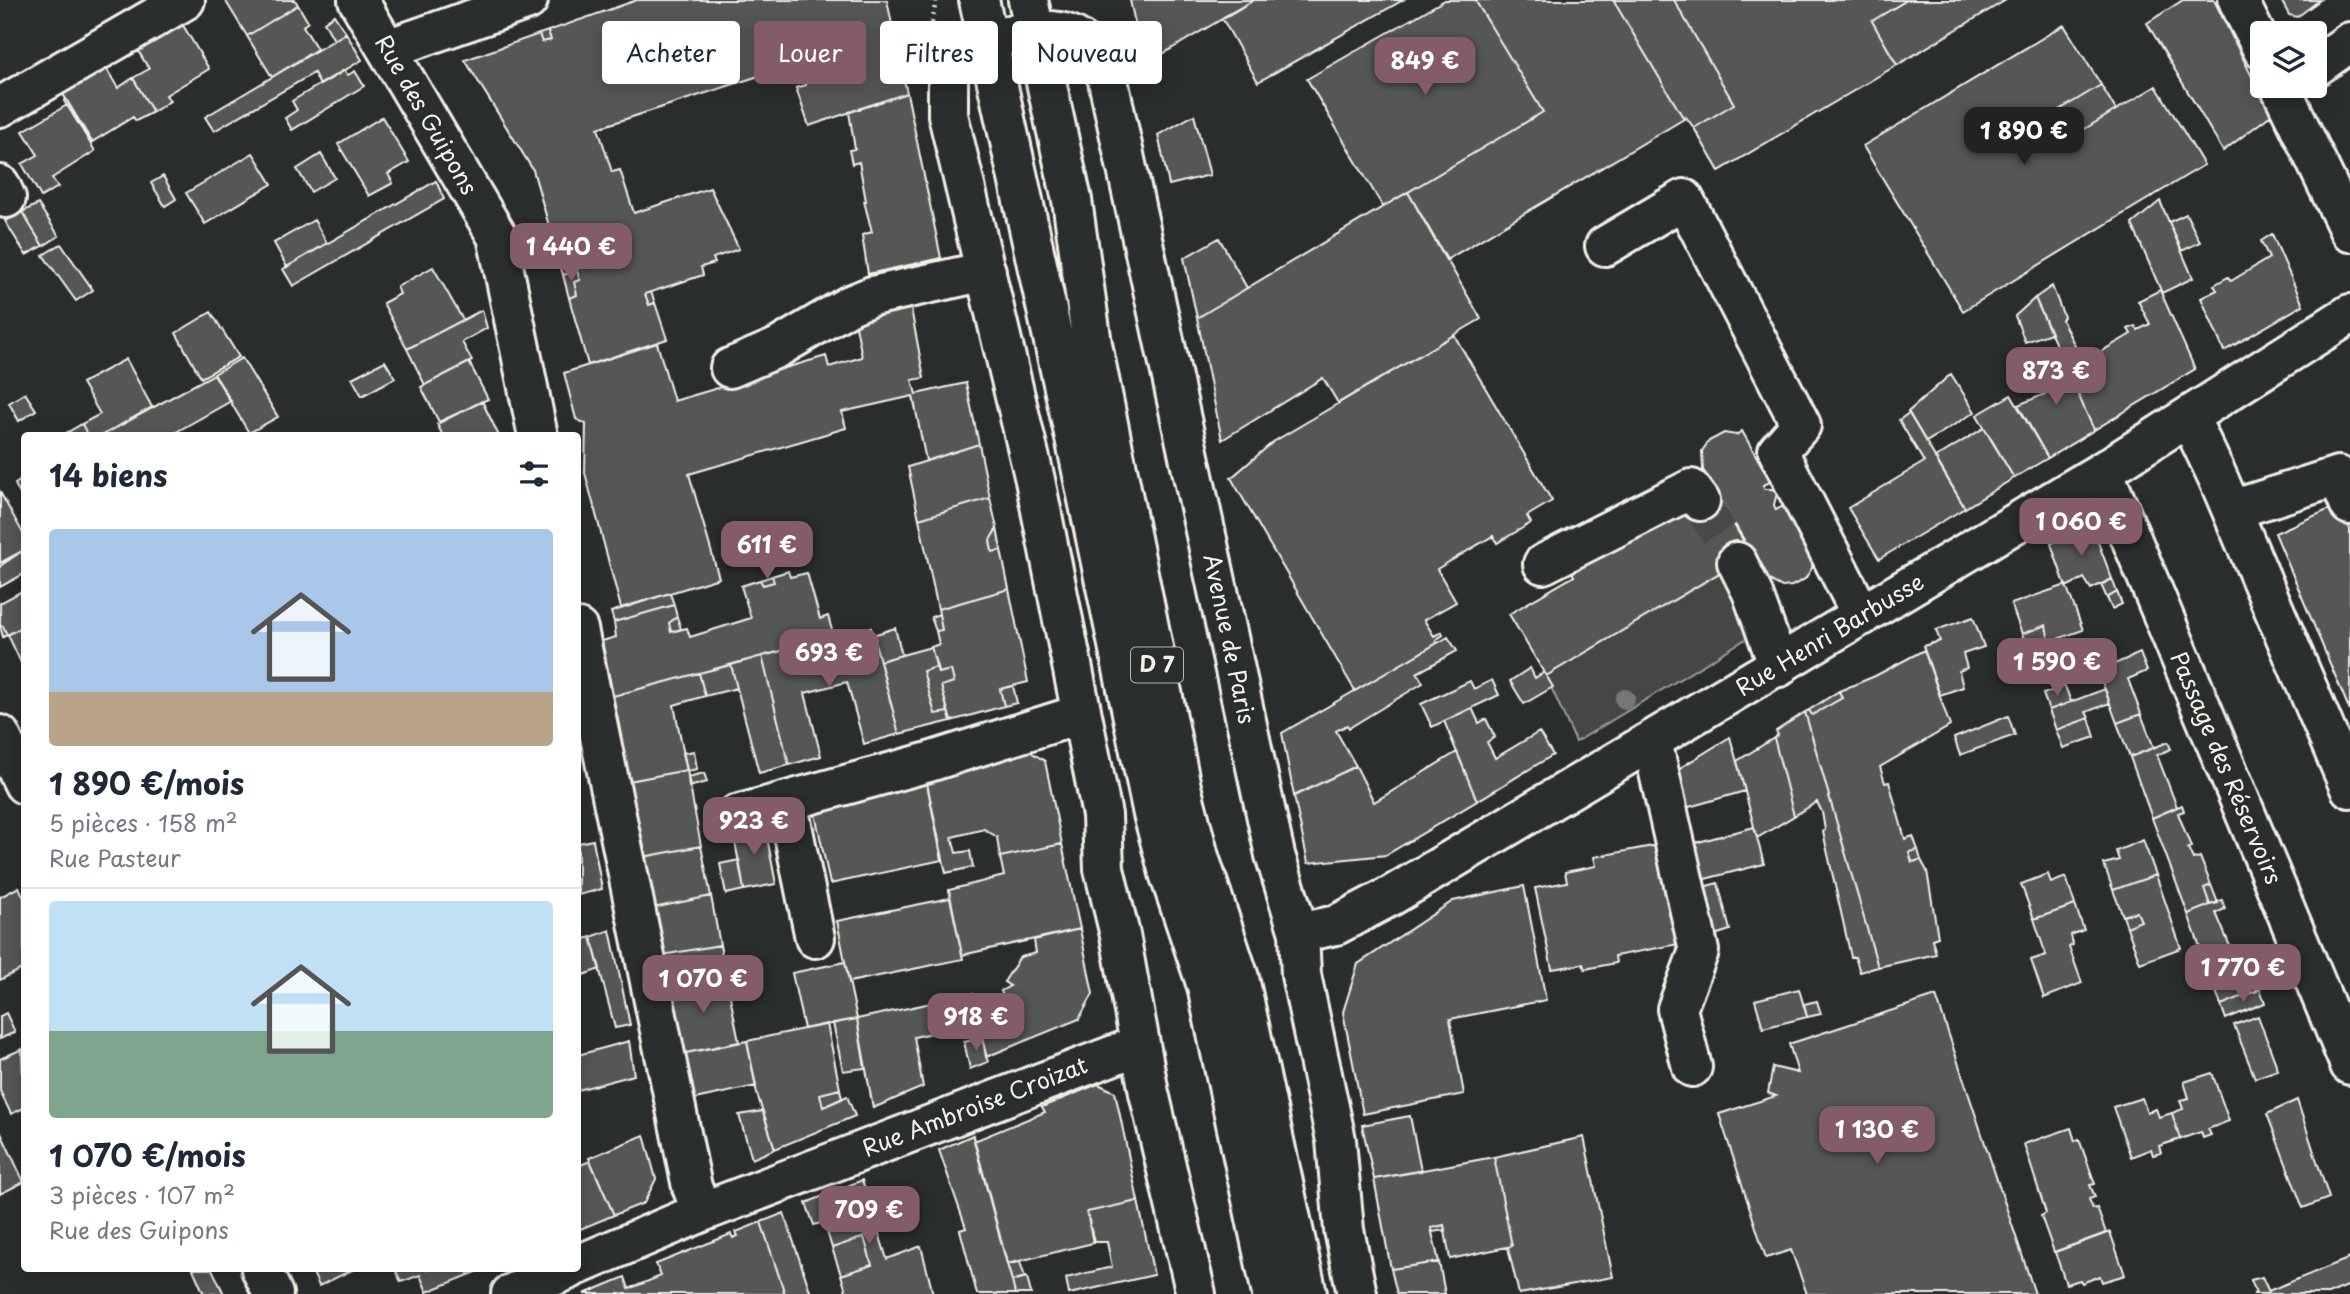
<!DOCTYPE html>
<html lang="fr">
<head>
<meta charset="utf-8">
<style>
	body { margin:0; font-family:"Playpen Sans",sans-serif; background:#f2f2f3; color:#1f2937; height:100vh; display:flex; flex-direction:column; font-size:26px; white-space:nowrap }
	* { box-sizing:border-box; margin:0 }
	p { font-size:23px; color:#747a83 }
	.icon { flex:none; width:38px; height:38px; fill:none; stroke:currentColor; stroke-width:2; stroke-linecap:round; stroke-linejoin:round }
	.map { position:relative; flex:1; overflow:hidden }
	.sheet { position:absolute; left:21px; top:432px; width:560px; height:840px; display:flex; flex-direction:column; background:#fff; border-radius:7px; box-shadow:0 4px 18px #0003 }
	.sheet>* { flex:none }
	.top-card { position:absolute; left:602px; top:21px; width:665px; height:63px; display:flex; gap:14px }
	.fabs { position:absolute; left:2250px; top:21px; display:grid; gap:14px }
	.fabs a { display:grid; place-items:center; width:77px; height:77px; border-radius:7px; background:#fff; box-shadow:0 4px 18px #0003; font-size:35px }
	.price { position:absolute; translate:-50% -60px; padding:0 16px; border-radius:14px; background:#845c67; color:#fff; font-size:23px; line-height:46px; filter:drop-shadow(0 2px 4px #0008) }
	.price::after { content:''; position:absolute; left:50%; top:42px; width:21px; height:16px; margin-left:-10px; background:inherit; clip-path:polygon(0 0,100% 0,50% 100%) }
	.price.active { background:#222; color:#fff }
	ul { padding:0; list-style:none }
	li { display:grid; align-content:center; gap:14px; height:371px; padding:0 28px }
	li+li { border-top:2px solid #e0e1e3 }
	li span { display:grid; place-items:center; height:217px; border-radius:7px; color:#555 }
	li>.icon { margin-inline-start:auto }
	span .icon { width:126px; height:126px; fill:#fffc; stroke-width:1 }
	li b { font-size:30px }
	h2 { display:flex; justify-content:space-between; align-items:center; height:84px; padding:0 28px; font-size:30px }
	.tag { padding:0 24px; border-radius:7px; background:#fff; box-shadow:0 4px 18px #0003; font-size:24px; line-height:63px }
	.tag.active { background:#845c67; color:#fff }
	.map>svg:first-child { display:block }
</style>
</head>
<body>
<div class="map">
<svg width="2350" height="1294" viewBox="0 0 2350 1294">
	<rect width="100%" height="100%" fill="#2a2d2e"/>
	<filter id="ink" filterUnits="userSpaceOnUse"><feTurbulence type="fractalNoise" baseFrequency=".0143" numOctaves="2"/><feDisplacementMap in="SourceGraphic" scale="14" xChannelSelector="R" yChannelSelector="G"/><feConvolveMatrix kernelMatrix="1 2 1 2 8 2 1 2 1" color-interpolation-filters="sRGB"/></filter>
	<g filter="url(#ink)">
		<path fill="#444645" stroke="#9c9c96" stroke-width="2" d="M1729,568L1757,632L1576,742L1546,676Z"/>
		<path fill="#555756" stroke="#f4f1e8" stroke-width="2" d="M225,0H295L298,5L247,36Z
			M637,0H887L894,34L888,36L894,56L898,54L907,93L809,126L796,88L806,85L799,65L786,58L766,66L768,73L598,128L612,172L620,170L634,213L710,188L739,249L713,258L715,263L701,267L703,275L645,294L649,305L655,303L667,339L588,365L569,298L577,295L574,282L580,280L577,271L563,275L533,170L465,60L539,34L542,42L551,40L548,31Z
			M1130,0H1254L1144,65Z
			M1254,0H1403L1258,82L1222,18Z
			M1445,0H1475L1543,112L1383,207L1307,79Z
			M1475,0H1613L1684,119L1446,260L1408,192L1543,112Z
			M1613,0H1674L1734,104L1694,128L1686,117L1684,119Z
			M1674,0H1907L1872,21L1897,65L1719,171L1694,128L1734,104Z
			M1907,0H2006L1897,65L1872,21Z
			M2183,0H2214L2271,115L2223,151L2147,23Z
			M2281,0H2320L2297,17L2289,15Z
			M298,5L308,22L303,26L317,49L272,77L247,36Z
			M334,15L346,33L334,40L324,22Z
			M181,22L209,69L166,95L170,101L153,112L133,78L149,69L137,49Z
			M2064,25L2101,85L2048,117L2063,142L2156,86L2204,165L1963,311L1863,146Z
			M548,31L551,40L542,42L539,34Z
			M346,33L362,60L320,85L314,73L214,131L205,117Z
			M894,34L898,54L894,56L888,36Z
			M106,68L118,88L133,78L153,112L136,121L133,117L92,142L63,94Z
			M344,70L348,75L355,71L364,86L292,130L285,118L297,110L292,101Z
			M2101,85L2116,110L2063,142L2048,117Z
			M907,93L941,258L868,274L862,235L872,232L864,201H866L859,162L852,164L849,150L855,149L849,112Z
			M66,99L92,142L64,101Z
			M67,105L95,151L52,178L58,187L41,197L22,164L38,155L23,131Z
			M1194,115L1210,175L1169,185L1158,135Z
			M382,117L409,162L388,174L393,183L369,196L338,144Z
			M253,153L272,184L205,224L186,193Z
			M321,154L335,178L311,192L297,169Z
			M163,176L176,199L165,206L151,183Z
			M436,181L444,199L293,286L283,269Z
			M1408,192L1481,319L1338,403L1323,378L1222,440L1197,318Z
			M2160,201L2193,278L2162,293L2132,224Z
			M38,204L59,236L43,246L22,212Z
			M22,212L43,246L26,255L5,221Z
			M2186,214L2200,242L2182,251L2169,222Z
			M314,220L327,243L287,267L274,243Z
			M2272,234L2303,305L2224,351L2201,298L2217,290L2214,285L2228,277L2231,281L2269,258L2261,241Z
			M1219,238L1247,288L1197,318L1184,258Z
			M61,244L93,290L76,301L43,255Z
			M433,267L463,320L407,349L383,303L400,294L397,287Z
			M577,271L580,280L574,282L577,295L569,298L563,275Z
			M2052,286L2064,317L2062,320L2083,362L2131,334L2128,329L2135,326L2138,330L2150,324L2138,301L2160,290L2195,369L2094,430L2035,298Z
			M651,292L655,303L649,305L645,294Z
			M909,298L924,378L912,380L916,394L966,383L979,444L926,461L913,396L842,412L846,428L689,474L719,578L621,608L585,473L586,424L576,419L564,373L657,343L674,401L826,356L829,367L862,357L853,310Z
			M2035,298L2051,333L2025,342L2015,316Z
			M482,310L487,328L462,342L472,361L425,385L407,349Z
			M211,312L239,357L201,378L176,333Z
			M1454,335L1552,501L1527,516L1531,523L1497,543L1493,536L1437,569L1456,602L1424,620L1434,636L1442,632L1443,635L1436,640L1437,643L1355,691L1231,478L1273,442Z
			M2058,349L2094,430L2048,458L2018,405L2045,394L2031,358Z
			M242,358L278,417L249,433L214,374Z
			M126,359L152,407L101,436H88L82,424L100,414L82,383Z
			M385,361L395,378L362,396L352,378Z
			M469,362L488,399L439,422L421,387Z
			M214,374L231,401L169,436H101Z
			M1951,374L1975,412L1926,442L1908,412Z
			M25,393L36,410L19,421L9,403Z
			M2011,395L2048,458L2014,478L1977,415Z
			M482,401L499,436H443L437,424Z
			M1909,413L1965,508L1879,559L1848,508L1924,462L1899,420Z
			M82,424L88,436H61Z
			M1984,428L2014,478L1965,508L1935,458Z
			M1742,431L1771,482L1763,485L1765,489H1772L1777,493L1774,505L1776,510L1785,505L1813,556L1812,568L1805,579L1792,586L1782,587L1767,579L1703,470L1702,451L1709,441L1724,433L1736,435Z
			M979,444L990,498L919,519L908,467Z
			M24,478V502L15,484Z
			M0,492L24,535V550L0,563Z
			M1715,492L1751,554L1546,676L1509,614L1574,576L1569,565L1620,535L1626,544Z
			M990,498L997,528L990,540L992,552L1001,550L1009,589L938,609L919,519Z
			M2339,505L2350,529V711L2275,533Z
			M2090,521L2112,579L2091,589L2084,578L2066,587L2051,544Z
			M997,528L1001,550L992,552L990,540Z
			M24,550V574L0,587V566Z
			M788,571L790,577L807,573L820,619L828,616L834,637L613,696L602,641L616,637L614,622L674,605L677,617L669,623L671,632L687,628L690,637L751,618L741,586L760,580L763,585L774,582L772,576Z
			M772,576L774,582L763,585L760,580Z
			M2112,579L2117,592L2107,598L2101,585Z
			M2066,585L2083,630L2049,642L2046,625L2022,634L2011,604Z
			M1009,589L1028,682L1000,689L1004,706L951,721L941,686L954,682L951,670L938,673L931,647L939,644L936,631L942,630L938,609Z
			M24,590V626L7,635L3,626H0V603Z
			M2117,592L2122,604L2112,609L2107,598Z
			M670,593L674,605L614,622L611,612Z
			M939,614L942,630L936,631L931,617Z
			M677,617L681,629L671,632L669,623Z
			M1973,617L1984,647L1963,654L1967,668L1959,671L1963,687L1940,695L1923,646L1940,641L1936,630Z
			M2046,625L2049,642L2028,651L2022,634Z
			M0,626H3L7,635L3,637Z
			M24,626V669L8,635Z
			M871,628L899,734L864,744L847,682L805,693L821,756L789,765L762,656Z
			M895,628L902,655L880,661L873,635Z
			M1448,637L1457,651L1417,673L1423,683L1349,728L1347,725L1336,731L1356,766L1294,796L1282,733Z
			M931,647L937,667L923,671L935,714L948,712L951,721L899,734L880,661Z
			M1924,650L1950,726L1880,767L1885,783L1889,782L1905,839L1913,836L1918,850L1909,852L1912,862L1921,860L1927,871L1938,937L1932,939L1936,954L1878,967L1805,712L1809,710L1812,715L1842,698L1839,691L1875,676Z
			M2140,653L2147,671L2128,679L2141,714L2117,723L2098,671Z
			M762,656L789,765L759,773L731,665Z
			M731,665L737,688L705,696L699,673Z
			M937,667L938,673L951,670L954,682L941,686L948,712L935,714L923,671Z
			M1530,668L1535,678L1544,672L1553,687L1524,704L1510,681Z
			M699,673L705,696L674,705L687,770L629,781L613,696Z
			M1492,680L1499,695L1432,727L1421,704L1470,681L1474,689Z
			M1013,686L1017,703L1004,706L1000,689Z
			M2065,686L2071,702L2049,710L2043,694Z
			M2105,689L2110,703L2086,712L2089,718L2056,730L2049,710Z
			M1839,691L1842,698L1812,715L1809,710Z
			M1472,708L1479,723L1486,719L1495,737L1487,742L1495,758L1539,732L1553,755L1477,801L1444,721Z
			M1805,712L1878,967L1860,972L1855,957H1851L1823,832L1825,830L1822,812L1817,802L1794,816L1774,738L1778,735L1776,731Z
			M2141,714L2154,748L2130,757L2117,723Z
			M2008,716L2015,735L1960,755L1954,738Z
			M2089,718L2095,737L2063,748L2056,730Z
			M1730,737L1745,791L1682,809L1672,773Z
			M1774,738L1794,816L1757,838L1737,761Z
			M2168,742L2171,749L2157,755L2177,807L2152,818L2130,757Z
			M694,751L697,769L687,771L683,753Z
			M1029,751L1045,761L1062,844L1000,857L997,837L984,829L952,837L956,853L970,851L973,867L946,873L926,779Z
			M1457,752L1477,801L1386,855L1308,863L1294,796L1356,766L1374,802Z
			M687,770L701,846L643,857L629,781Z
			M704,773L707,782L689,787L688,777Z
			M926,779L942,860L830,884L814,809Z
			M2182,805L2184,811L2178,813L2191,847L2188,848L2193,859L2200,857L2211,885L2204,888L2210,905L2188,914L2152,818Z
			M764,822L776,884L744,890L733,831Z
			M1754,827L1764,864L1701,880L1691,844Z
			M593,840L602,889L578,895V843Z
			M2143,840L2156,875L2113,890L2104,864L2119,860L2116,851Z
			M1062,844L1080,929L962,955L949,890L1004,876L1000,857Z
			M1658,845L1679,944L1615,956L1616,963L1585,969L1583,964L1552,969L1535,888L1567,882L1565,872L1596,866L1594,857Z
			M701,846L711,896L653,908L643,857Z
			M1918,850L1921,860L1912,862L1909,852Z
			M739,860L744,890L726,894L720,864Z
			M2048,874L2051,883L2066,877L2075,905L2034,919L2021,884Z
			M2156,875L2181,948L2140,963L2127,927L2141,921L2137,912L2123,916L2113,890Z
			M1718,883L1730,930L1715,935L1703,887Z
			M2211,885L2218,903L2210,905L2204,888Z
			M1524,886L1546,1000L1450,1019L1464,1094L1363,1114L1343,1012L1358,964L1453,901Z
			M19,887L24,898V968L0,980V897Z
			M711,896L720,945L662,955L653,908Z
			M950,898L963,959L849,982L837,921Z
			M2222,900L2225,909L2216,913L2237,963L2245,960L2257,991L2221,1005L2188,914Z
			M2075,905L2084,930L2071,935L2073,945L2069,947L2082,983L2044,998L2031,960L2046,955L2034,919Z
			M2137,912L2141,921L2127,927L2123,916Z
			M1080,929L1093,994L1079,1019L986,1057L976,1000L984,998L986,1003L1003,996L1001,991L1010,986L1004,982L1020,957L1036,953L1034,940Z
			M610,930L630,1025L615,1028L591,937Z
			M591,937L600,969L578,977V941Z
			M720,945L726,976L668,987L662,955Z
			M845,962L857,1019L804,1029L792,973Z
			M726,976L739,1042L681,1054L668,987Z
			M1799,989L1807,1017L1763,1028L1755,1000Z
			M2260,989L2265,1003L2226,1019L2221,1005Z
			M973,994L981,1030L974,1032L972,1024L914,1037L923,1087L873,1108L857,1019Z
			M1936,996L2035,1294H1807L1791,1250L1766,1258L1719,1114L1776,1096L1768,1093L1773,1067L1798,1073L1789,1044Z
			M1817,1001L1821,1014L1807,1017L1804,1004Z
			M6,1013L15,1032L0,1039V1016Z
			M2258,1016L2278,1070L2255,1078L2234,1025Z
			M857,1019L865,1068L843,1071L833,1023Z
			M827,1024L840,1089L820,1094L823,1107L847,1096L855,1116L775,1149L757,1094L747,1041Z
			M982,1038L988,1062L970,1069L964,1042Z
			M629,1041L634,1075L578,1090V1055Z
			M747,1041L756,1086L690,1100L681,1054Z
			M22,1049L24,1108L11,1114L0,1091V1059Z
			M2212,1073L2229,1121L2208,1129L2211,1135L2203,1138L2201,1132L2180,1139L2172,1113L2183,1109L2180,1100L2189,1098L2184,1082Z
			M1098,1084L1115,1092L1138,1201L1087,1212L1093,1243L1007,1264L974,1141L1045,1112L1042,1107Z
			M840,1089L842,1099L823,1107L820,1094Z
			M2142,1098L2147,1112L2156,1109L2159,1117L2172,1113L2180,1139L2159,1146L2161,1153L2153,1155L2151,1149L2131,1157L2113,1107Z
			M2297,1100L2329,1198L2303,1208L2267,1114Z
			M763,1111L775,1149L752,1159L739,1115Z
			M1410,1116L1421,1171L1374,1179L1362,1125Z
			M2071,1128L2075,1141L2079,1139L2095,1184L2090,1185L2095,1197L2089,1199L2093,1209L2097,1208L2106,1233L2054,1252L2041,1216L2046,1213L2024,1144Z
			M0,1131L24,1182L0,1194Z
			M644,1135L656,1179L644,1203L614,1215L589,1158Z
			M973,1135L1012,1281L1015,1294H977L960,1230L966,1228L939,1150Z
			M1584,1137L1613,1277L1519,1294L1508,1248L1512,1246L1494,1157Z
			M1494,1157L1512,1246L1450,1259L1444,1225L1431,1228L1439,1262L1391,1269L1374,1179Z
			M590,1161L614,1215L578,1230V1166Z
			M862,1180L887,1259L921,1246L933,1294H847L841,1275L872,1265L864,1237L832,1248L824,1222L814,1225L806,1203Z
			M1138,1201L1154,1275L1069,1294L1066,1278L1112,1267L1107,1242H1094L1087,1212Z
			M784,1213L811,1294H785L761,1222Z
			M761,1222L785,1294H584L625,1277L629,1289L661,1276L656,1264L731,1234L733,1238L738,1236L736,1232Z
			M1444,1225L1445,1230L1433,1232L1431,1228Z
			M2110,1232L2125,1275L2102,1282L2100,1276L2082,1283L2080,1280L2066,1284L2055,1252Z
			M864,1237L872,1265L841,1275L832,1248Z
			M2350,1258V1285L2328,1294H2270L2268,1291Z
			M1020,1262L1025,1277L1012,1281L1007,1264Z
			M1439,1262L1445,1294H1397L1391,1269Z
			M193,1269H212L224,1294H204Z
			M311,1269H354L319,1286Z
			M395,1269H466L469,1275L427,1292L420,1275L401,1282Z
			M466,1269H484L469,1275Z
			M1027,1277L1031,1294H1015L1012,1281Z
			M2262,1277L2270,1294H2253L2256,1293L2251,1280Z"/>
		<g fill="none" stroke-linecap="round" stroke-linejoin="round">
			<path stroke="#484a4a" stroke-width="38" stroke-dasharray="38 19" stroke-linecap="butt" d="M1700,501L1737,562"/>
			<g stroke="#f4f1e8" stroke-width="44">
				<path id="minor" d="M358,0L497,236L538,436
					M2238,0L2263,50
					M988,40L954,59L948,78V115L1035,480L1102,815L1104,869L1120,935L1149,1093L1196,1294
					M387,49L528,0
					M2315,67L2350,42
					M2280,86L2350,232
					M0,107L185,0
					M0,185L6,198
					M1605,246L1684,199L1801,425L1778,451L1862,616
					M730,368L777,348L850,305L872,296L986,271
					M2189,417L2218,478L2350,788
					M2103,471L2350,1065
					M2232,510L2338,476L2350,505
					M1737,562L1752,592L1779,667
					M1543,564L1691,489L1700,501
					M578,629L692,1187L702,1212
					M0,735L24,784
					M1652,741L1699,951L1677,1009L1692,1067
					M787,801L815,938
					M736,815L929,762L1081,714
					M578,1265L702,1212L1140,1045
					M261,1269L273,1294
					M511,1294L570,1269"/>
			</g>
			<g stroke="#f4f1e8" stroke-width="44">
				<path id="major" d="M979,0L1079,456L1153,814L1169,873L1207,986L1272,1294
					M1028,0L1072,200L1092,344L1181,787L1199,857L1239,978L1307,1294
					M988,40C1018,33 1064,20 1088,48C1096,56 1101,67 1107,76L1275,855L1299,933L1301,975L1336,1140L1344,1230L1357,1294
					M1299,933L1336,925L1391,896L2103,471L2350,314"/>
			</g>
			<path stroke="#f4f1e8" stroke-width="4.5" stroke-dasharray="2 5" stroke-linecap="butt" d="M932,23L936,0"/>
			<use href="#minor" stroke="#2a2d2e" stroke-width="38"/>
			<use href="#major" stroke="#2a2d2e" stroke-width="38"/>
		</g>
		<circle fill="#777875" cx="1625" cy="699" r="10"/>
	</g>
	<g text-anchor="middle" stroke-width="6" stroke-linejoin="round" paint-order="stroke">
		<rect fill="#2a2d2e" stroke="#b7b6b0" stroke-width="2" x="1131" y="647.5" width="52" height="35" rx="5"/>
		<g font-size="21" font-weight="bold" fill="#f4f1e8">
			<text x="1157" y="672">D 7</text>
		</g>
		<g font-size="23" fill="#f4f1e8" stroke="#2a2d2e">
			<text transform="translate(426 115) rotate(60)" y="8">Rue des Guipons</text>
			<text transform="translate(1830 635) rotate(-31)" y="8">Rue Henri Barbusse</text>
			<text transform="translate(1229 639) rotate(78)" y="8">Avenue de Paris</text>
			<text transform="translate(2226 768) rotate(67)" y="8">Passage des Réservoirs</text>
			<text transform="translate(975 1107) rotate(-21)" y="8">Rue Ambroise Croizat</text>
		</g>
	</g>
</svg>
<div class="fabs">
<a><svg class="icon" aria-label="layers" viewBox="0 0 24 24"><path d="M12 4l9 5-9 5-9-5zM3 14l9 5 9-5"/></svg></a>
</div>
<b class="price" style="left:1425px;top:97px">849 €</b>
<b class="price active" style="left:2024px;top:167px">1 890 €</b>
<b class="price" style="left:571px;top:283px">1 440 €</b>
<b class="price" style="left:2056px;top:407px">873 €</b>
<b class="price" style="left:2081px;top:558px">1 060 €</b>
<b class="price" style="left:767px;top:581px">611 €</b>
<b class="price" style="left:829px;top:689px">693 €</b>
<b class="price" style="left:2057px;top:698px">1 590 €</b>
<b class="price" style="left:754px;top:857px">923 €</b>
<b class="price" style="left:2243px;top:1004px">1 770 €</b>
<b class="price" style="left:703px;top:1015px">1 070 €</b>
<b class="price" style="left:976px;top:1053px">918 €</b>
<b class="price" style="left:1877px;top:1166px">1 130 €</b>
<b class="price" style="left:869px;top:1246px">709 €</b>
<div class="top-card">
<a class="tag">Acheter</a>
<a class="tag active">Louer</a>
<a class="tag">Filtres</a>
<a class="tag">Nouveau</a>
</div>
<section class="sheet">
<h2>14 biens<svg class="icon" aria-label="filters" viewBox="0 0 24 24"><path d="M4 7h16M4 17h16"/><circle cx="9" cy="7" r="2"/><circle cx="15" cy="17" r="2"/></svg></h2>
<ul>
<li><span style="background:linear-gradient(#a9c7e8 75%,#b9a48a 0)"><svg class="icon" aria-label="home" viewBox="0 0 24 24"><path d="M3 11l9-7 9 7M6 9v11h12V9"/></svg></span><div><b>1 890 €/mois</b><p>5 pièces · 158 m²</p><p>Rue Pasteur</p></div></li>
<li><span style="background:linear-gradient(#bfe0f5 60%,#7fa58c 0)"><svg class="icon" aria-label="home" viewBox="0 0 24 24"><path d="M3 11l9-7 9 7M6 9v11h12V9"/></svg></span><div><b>1 070 €/mois</b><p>3 pièces · 107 m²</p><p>Rue des Guipons</p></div></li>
</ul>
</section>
</div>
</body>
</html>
